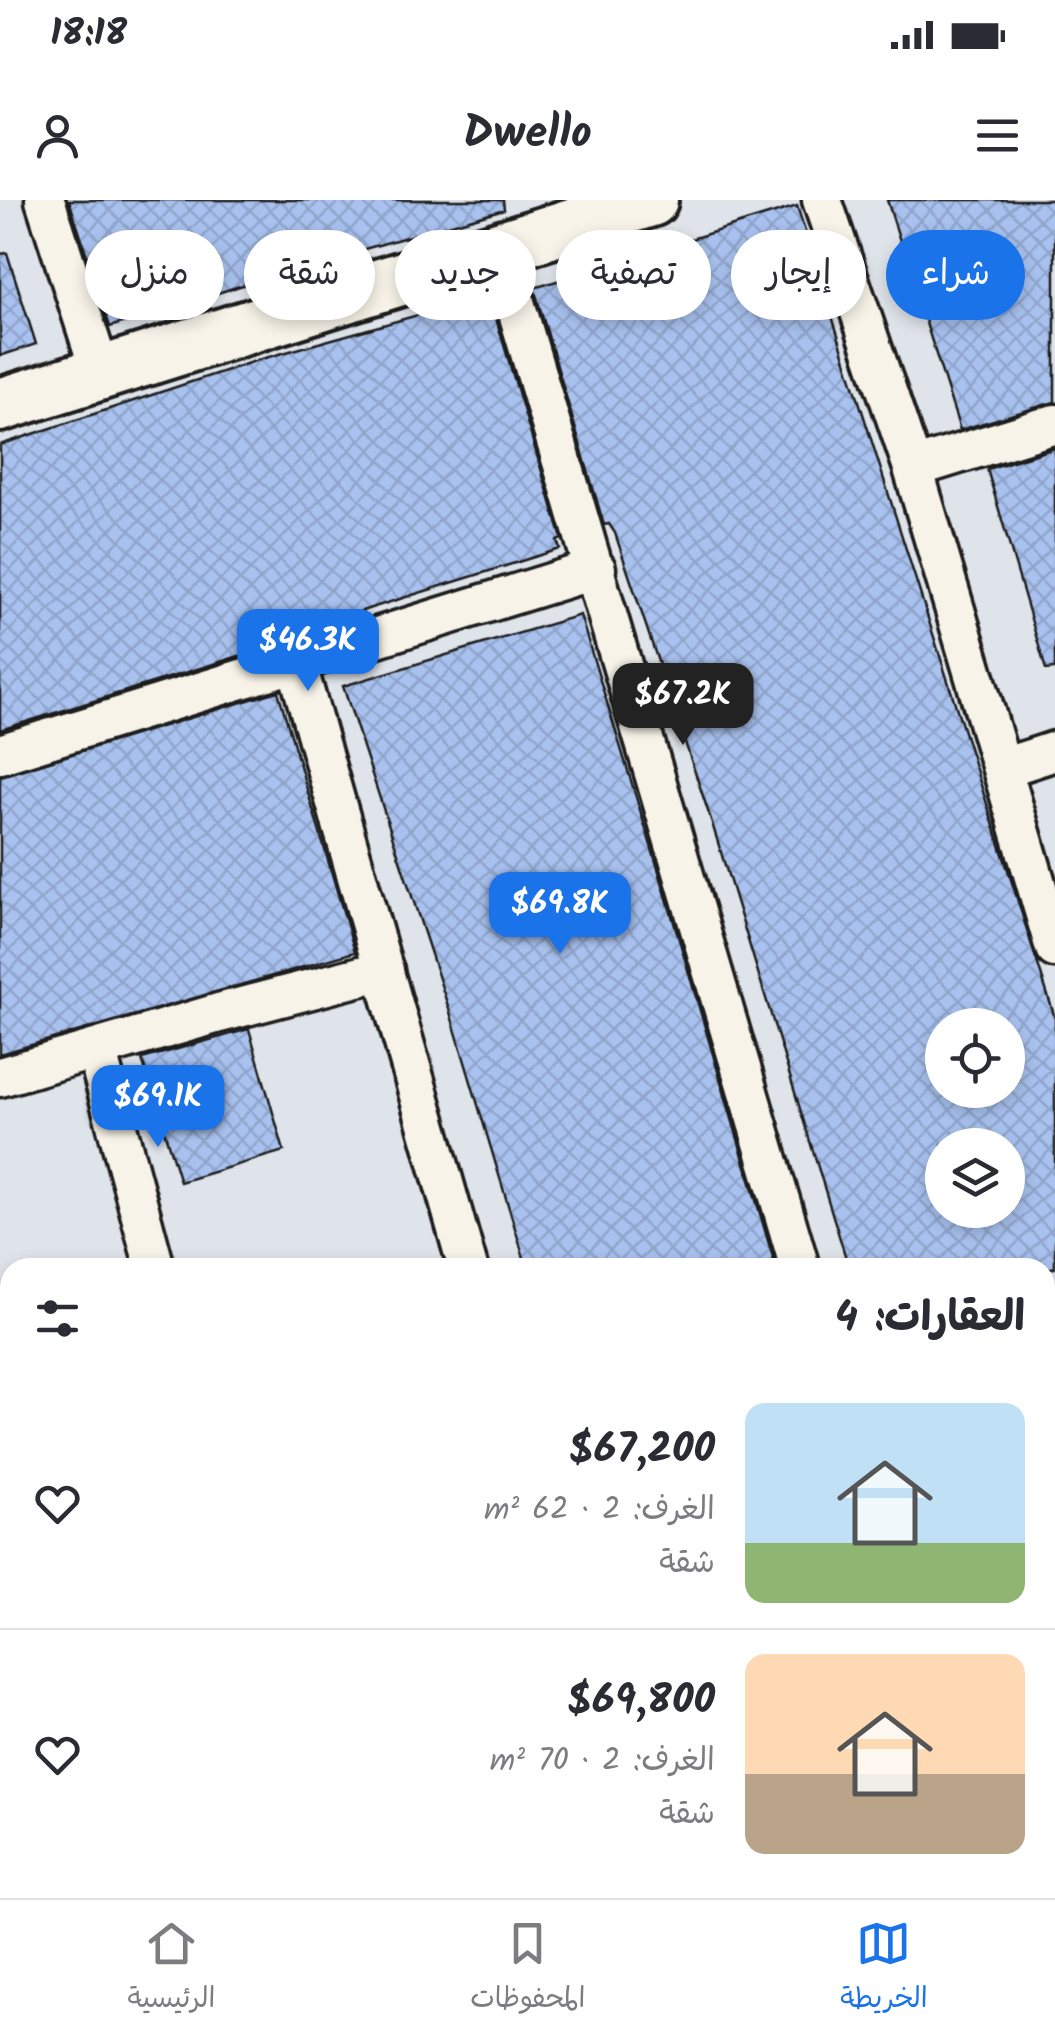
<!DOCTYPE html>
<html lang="ar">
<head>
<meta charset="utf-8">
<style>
	body { margin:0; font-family:Kalam,"Playpen Sans Arabic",sans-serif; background:#f7f7f7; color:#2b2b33; direction:rtl; height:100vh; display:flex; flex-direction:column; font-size:38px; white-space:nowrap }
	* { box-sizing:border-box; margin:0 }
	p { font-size:32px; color:#7c7c81 }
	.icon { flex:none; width:55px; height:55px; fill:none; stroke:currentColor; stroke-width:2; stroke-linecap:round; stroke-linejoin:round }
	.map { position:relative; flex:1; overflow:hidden; direction:ltr }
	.panel { position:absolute; left:0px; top:1058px; width:1055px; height:642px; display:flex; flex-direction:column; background:#fff; border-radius:30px 30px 0 0; box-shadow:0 5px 15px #0003; direction:rtl }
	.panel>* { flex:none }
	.top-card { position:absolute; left:30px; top:30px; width:995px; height:90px; direction:rtl; display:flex; gap:20px }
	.buttons { position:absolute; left:925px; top:808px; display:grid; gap:20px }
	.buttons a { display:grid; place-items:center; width:100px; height:100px; border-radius:50%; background:#fff; box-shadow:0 5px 15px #0003; font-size:50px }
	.price { position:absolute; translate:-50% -85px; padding:0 22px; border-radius:20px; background:#1a73e8; color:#fff; font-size:32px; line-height:65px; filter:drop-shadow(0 2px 5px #0008) }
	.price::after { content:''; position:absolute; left:50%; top:60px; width:30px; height:22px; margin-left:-15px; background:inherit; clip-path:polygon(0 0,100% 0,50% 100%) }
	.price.active { background:#222; color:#fff }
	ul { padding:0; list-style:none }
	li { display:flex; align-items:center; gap:30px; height:250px; padding:0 30px }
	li+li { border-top:2px solid #e1e1e2 }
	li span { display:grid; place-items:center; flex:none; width:280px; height:200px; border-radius:20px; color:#555 }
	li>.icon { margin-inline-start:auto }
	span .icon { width:120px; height:120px; fill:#fffc; stroke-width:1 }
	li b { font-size:42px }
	h2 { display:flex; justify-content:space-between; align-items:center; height:120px; padding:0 30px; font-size:42px }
	.pill { padding:0 35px; border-radius:45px; background:#fff; box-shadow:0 5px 15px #0003; font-size:35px; line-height:90px }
	.pill.active { background:#1a73e8; color:#fff }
	.status { display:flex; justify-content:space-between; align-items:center; height:70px; padding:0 50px; background:#fff; direction:ltr }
	.status svg { height:28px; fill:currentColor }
	header { display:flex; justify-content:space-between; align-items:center; height:130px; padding:0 30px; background:#fff; font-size:45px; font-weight:600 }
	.menu { display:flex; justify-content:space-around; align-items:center; height:140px; border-top:2px solid #e1e1e2; background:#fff; font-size:28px; color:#7c7c81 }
	.menu a { display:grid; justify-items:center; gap:5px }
	.menu .active { color:#1a73e8 }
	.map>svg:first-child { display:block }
</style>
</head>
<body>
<div class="status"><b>18:18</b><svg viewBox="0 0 49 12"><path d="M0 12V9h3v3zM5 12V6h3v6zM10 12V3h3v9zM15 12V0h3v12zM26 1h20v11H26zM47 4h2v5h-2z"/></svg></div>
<header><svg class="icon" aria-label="menu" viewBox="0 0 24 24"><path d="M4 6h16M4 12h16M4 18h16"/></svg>Dwello<svg class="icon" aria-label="person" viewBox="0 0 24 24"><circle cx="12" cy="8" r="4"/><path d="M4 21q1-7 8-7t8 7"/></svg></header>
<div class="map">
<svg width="1055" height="1698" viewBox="0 0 1055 1698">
	<defs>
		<pattern id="building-cross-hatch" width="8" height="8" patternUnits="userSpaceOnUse" patternTransform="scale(2.5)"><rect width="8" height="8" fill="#a8c1ee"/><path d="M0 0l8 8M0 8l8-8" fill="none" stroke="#90a5cc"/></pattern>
	</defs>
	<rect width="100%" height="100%" fill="#dfe4ea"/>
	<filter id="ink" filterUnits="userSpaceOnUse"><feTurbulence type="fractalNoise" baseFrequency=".01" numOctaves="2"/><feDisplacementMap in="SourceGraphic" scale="20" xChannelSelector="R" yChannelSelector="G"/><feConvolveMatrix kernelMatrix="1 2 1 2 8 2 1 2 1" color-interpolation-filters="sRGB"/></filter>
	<g filter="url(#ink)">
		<path fill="#a7e2a7" stroke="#627f62" stroke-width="2.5" d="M0,1203L10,1217V1538L0,1545Z"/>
		<path fill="url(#building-cross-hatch)" stroke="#1c1c1c" stroke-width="2.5" fill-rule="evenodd" d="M69,0H503L504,9L281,73L110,127Z
			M887,0H1055V202L960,230Z
			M797,6L1055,818V1068H849L711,620L615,333L609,324L604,325L534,88ZM942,825H1008V890H942ZM942,945H1008V1010H942Z
			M7,53L36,144L0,156V54Z
			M489,95L562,339L557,341L560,349L371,408L264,444L265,448L0,530V245L258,160Z
			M1055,248V469L1046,470L987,269Z
			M580,415L660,675L776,1068H527L450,812L343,486Z
			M278,491L355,752L0,854V576Z
			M249,829L284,951L180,982L142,859Z"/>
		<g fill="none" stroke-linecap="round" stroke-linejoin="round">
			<g stroke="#1c1c1c" stroke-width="45">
				<path id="street" d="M45,0L101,174
					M822,0L913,268L1055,748
					M499,48L800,1068
					M913,268L1055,224
					M296,462L468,1068
					M0,554L596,369
					M1003,568L1055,551
					M96,849L155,1068
					M0,877L219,813L384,770
					M1045,1278L1055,1275
					M0,1600L10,1597
					M1045,1614L1055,1611
					M330,1690L333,1698
					M835,1690L838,1698
					M762,1698L789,1690"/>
			</g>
			<g stroke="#1c1c1c" stroke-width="60">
				<path id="secondary" d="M0,205L651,0"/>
			</g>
			<use href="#street" stroke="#f7f3e8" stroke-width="38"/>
			<use href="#secondary" stroke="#f7f3e8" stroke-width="52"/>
		</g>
	</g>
</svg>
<div class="buttons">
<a><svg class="icon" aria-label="locate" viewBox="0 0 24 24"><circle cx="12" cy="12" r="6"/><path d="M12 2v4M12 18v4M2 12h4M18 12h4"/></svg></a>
<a><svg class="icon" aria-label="layers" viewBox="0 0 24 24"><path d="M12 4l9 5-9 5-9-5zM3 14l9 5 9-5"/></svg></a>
</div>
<b class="price" style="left:308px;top:494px">$46.3K</b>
<b class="price active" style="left:683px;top:548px">$67.2K</b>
<b class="price" style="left:560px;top:757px">$69.8K</b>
<b class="price" style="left:158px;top:950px">$69.1K</b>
<div class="top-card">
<a class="pill active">شراء</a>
<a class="pill">إيجار</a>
<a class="pill">تصفية</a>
<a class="pill">جديد</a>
<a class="pill">شقة</a>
<a class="pill">منزل</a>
</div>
<section class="panel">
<h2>العقارات: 4<svg class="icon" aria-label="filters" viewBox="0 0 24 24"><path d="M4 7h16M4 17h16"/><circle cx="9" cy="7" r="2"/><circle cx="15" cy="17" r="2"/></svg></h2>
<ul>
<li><span style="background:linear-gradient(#bfe0f5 70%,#8fb573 0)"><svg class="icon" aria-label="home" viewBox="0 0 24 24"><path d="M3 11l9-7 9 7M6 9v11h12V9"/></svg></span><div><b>$67,200</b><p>الغرف: 2 · 62 m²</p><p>شقة</p></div><svg class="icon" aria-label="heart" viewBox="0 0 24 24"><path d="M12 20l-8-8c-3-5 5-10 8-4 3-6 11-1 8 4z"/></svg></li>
<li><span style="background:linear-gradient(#ffd9b3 60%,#b9a48a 0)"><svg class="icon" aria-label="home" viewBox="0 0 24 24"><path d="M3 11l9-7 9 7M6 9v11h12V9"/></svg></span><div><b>$69,800</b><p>الغرف: 2 · 70 m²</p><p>شقة</p></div><svg class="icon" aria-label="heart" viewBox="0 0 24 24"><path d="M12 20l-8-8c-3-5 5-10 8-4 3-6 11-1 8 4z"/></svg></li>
</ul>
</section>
</div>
<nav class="menu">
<a class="active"><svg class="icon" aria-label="map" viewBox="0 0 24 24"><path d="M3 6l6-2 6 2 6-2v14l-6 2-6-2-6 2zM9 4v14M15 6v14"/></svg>الخريطة</a>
<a><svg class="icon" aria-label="saved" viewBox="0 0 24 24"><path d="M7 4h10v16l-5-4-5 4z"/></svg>المحفوظات</a>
<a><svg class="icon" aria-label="home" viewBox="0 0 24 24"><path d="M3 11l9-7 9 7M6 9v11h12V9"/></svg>الرئيسية</a>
</nav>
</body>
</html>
